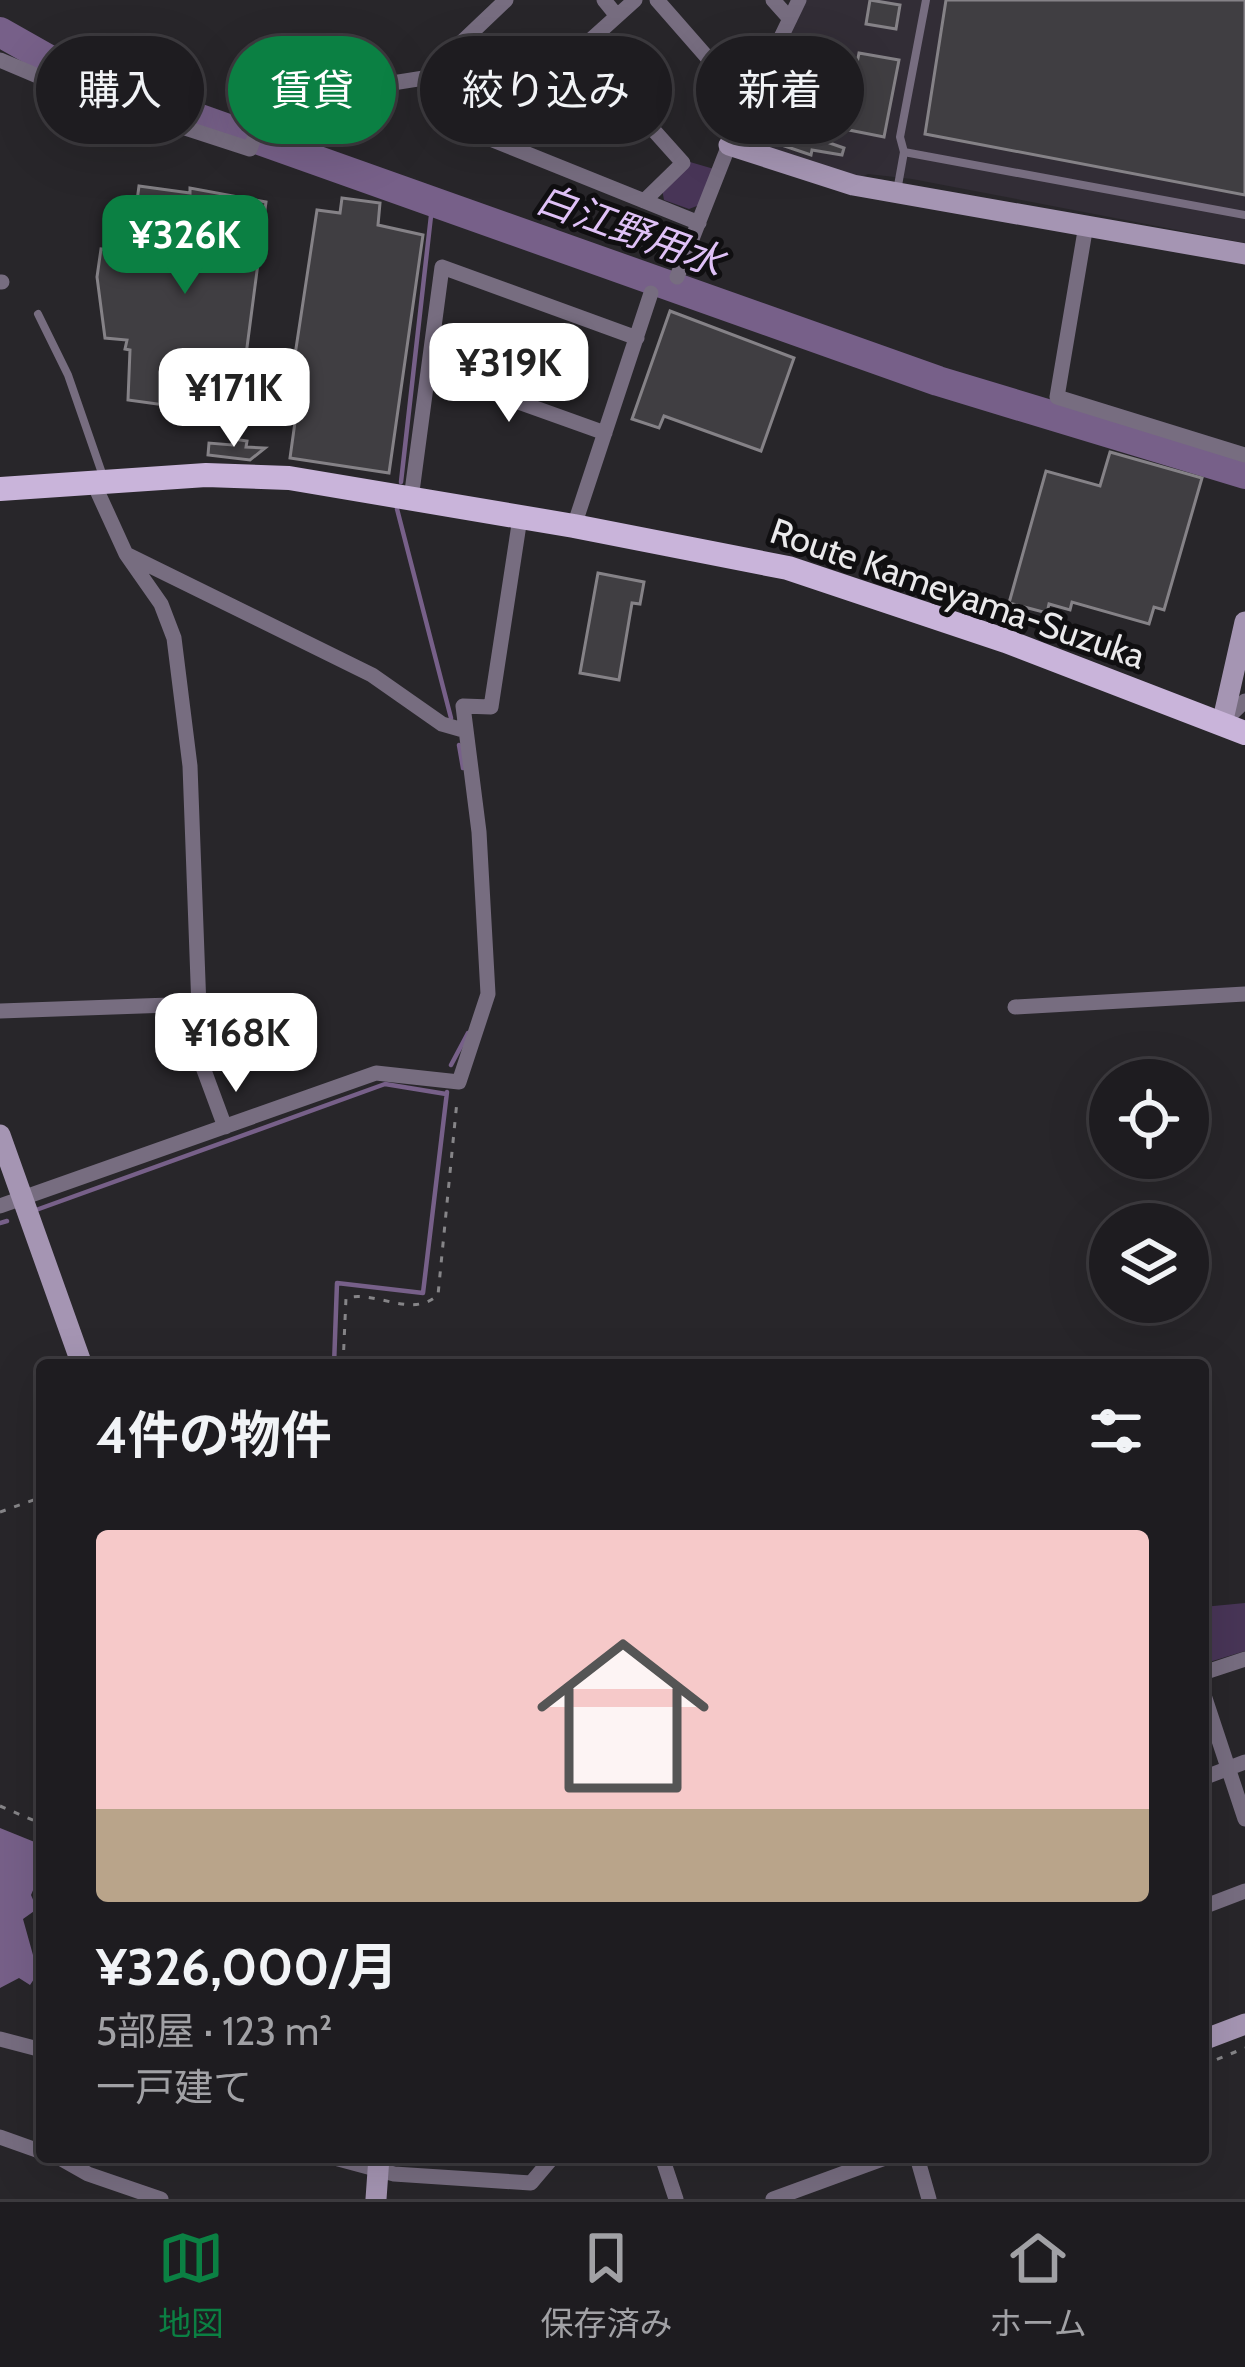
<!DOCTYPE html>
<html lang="ja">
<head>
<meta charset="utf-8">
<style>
	body { margin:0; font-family:Cabin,"Noto Sans JP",sans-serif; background:#2b292d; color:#f1f3f6; height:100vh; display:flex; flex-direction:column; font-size:45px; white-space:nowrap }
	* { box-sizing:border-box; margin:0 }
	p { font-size:39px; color:#a1a1a5 }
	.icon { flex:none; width:66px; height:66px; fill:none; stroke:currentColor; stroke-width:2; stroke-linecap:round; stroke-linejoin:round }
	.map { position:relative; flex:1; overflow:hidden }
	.side { position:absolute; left:36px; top:1359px; width:1173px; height:804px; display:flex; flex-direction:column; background:#1e1c20; border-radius:12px; box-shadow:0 12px 48px #0002,0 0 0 3px #3c3a3e }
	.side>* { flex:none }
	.guide { position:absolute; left:36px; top:36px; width:1173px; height:108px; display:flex; gap:24px }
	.buttons { position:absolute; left:1089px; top:1059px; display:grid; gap:24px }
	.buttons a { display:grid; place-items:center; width:120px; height:120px; border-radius:50%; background:#1e1c20; box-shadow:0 12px 48px #0002,0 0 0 3px #3c3a3e; font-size:60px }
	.price { position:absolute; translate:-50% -102px; padding:0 27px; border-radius:24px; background:#fff; color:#222; font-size:39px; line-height:78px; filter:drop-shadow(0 3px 6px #0008) }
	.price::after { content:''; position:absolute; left:50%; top:72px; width:36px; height:27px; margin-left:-18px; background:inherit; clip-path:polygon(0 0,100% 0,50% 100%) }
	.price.current { background:#0b8043; color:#fff }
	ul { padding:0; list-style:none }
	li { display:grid; align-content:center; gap:24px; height:636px; padding:0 60px }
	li+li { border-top:3px solid #3c3a3e }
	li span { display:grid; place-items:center; height:372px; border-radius:12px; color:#555 }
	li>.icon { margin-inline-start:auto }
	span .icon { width:216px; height:216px; fill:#fffc; stroke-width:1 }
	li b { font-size:51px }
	h2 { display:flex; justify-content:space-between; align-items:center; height:144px; padding:0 60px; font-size:51px }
	.chip { padding:0 42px; border-radius:54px; background:#1e1c20; box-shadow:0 12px 48px #0002,0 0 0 3px #3c3a3e; font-size:42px; line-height:108px }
	.chip.current { background:#0b8043; color:#fff }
	.menu { display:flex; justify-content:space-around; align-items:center; height:168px; border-top:3px solid #3c3a3e; background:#1e1c20; font-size:33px; color:#a1a1a5 }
	.menu a { display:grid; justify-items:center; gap:6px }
	.menu .current { color:#0b8043 }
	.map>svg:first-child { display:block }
</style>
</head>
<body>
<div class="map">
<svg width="1245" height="2199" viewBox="0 0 1245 2199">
	<rect width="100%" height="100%" fill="#28262a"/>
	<path fill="#322d36" d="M802,0H1245V243L912,179L868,174L859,178L746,140L744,131Z"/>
	<path fill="#483557" d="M690,162L714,169L702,204L689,209L664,200L662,189Z
		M1245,1603V1651L1203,1664V1607Z"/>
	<path fill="#776089" d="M0,1828L42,1845V1882L36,1883L31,1895L37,1909L23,1919L38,1973L30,1985L19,1978L0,1988Z"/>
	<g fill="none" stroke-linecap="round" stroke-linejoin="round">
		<path stroke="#776089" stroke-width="4.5" d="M401,482L433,198
			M397,509L451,718
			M459,745L463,768
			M451,1065L468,1033
			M36,1210L385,1084L446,1094
			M0,1223L7,1221
			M334,1365L337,1283L423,1293L447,1092"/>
		<path stroke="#776089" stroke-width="30" d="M0,32L76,75L938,381L1245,474"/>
	</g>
	<path fill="#403e42" stroke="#858287" stroke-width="3" d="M870,0L900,5L896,29L866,24Z
		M946,0H1245V195L925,134Z
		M859,53L899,60L884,137L844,129Z
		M758,118L844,148L842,155L812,150L811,155L752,135Z
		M139,186L190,193V188L266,202L246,355L241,356L236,383L245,393L238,415L128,400L130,350L125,349L127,340L105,338L97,277L101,249L130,252Z
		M342,198L380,203L378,225L423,235L389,473L290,458L295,422L285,421L317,210L340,213Z
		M670,311L794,358L761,451L664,416L659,428L632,419Z
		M233,439L247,441L246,447L265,448L250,460L208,455L209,443L232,445Z
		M1110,452L1202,478L1164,610L1154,607L1149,624L1072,602L1070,610L1049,604L1047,613L1009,603L1046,471L1100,486Z
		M598,573L644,582L640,604L632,603L619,680L580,673Z"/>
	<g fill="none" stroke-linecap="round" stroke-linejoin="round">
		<path stroke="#868588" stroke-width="3" stroke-dasharray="6 9" stroke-linecap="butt" d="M343,1365L346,1298C377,1290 411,1319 438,1295L457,1101
			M0,1512L42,1497
			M0,1806L42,1824
			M1203,2065L1245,2048"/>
		<path stroke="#776d80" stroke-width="8" d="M904,152L1245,215
			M897,191L904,152L900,137L926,0
			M38,314L68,375L104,479"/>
		<path stroke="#776d80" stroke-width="15" d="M506,0L424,78L448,122L699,223
			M604,0L617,16
			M657,0L748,104
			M773,0L790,19
			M581,49L683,163L644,201
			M0,60L78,93L250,149L260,122L279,101L424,78
			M485,135L635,0
			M1086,225L1057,397L1245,455
			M677,277L729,145L799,0
			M0,282H2
			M429,370L605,433
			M94,484L126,554L372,675L442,724L463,730
			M411,499L442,267L637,338
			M574,526L651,293
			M126,554L161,604L174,638L190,766L201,1062L225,1127
			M1224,721L1245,701
			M1015,1007L1245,994
			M0,1011L198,1004
			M0,1206L376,1073L459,1082L488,994L479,832L463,706L491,707L520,518
			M1203,1673L1245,1659
			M1203,1692L1245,1819
			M1203,1778L1245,1762
			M1203,1907L1245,1891
			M0,2039L42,2050
			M0,2137L42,2152
			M58,2157L88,2174L161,2199
			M331,2157L394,2174L531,2183L553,2157
			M662,2157L676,2199
			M917,2157L929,2199
			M773,2199L888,2157"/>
		<path stroke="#a595b3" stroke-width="21" d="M729,145L853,185L1245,254
			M1222,724L1245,622
			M0,1135L82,1365
			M1203,2040L1245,2024
			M376,2199L379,2157"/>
		<path stroke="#c9b4da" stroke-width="24" d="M0,489L206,475L289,478L574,526L788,568L1006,641L1245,733"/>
	</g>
	<g text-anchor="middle" stroke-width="10" stroke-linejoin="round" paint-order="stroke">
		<g font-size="36" fill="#eae9eb" stroke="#100f11">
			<text transform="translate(958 593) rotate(19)" y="13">Route Kameyama-Suzuka</text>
		</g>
		<g font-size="39" font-style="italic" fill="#dfc1f7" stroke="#100f11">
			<text transform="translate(630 230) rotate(20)" y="14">白江野用水</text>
		</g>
	</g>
</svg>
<div class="buttons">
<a><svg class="icon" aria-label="locate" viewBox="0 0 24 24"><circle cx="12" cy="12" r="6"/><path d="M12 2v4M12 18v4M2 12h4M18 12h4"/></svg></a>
<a><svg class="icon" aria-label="layers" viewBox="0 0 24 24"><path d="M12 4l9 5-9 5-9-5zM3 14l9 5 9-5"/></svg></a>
</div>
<b class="price current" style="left:185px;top:297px">¥326K</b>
<b class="price" style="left:509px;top:425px">¥319K</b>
<b class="price" style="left:234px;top:450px">¥171K</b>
<b class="price" style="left:236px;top:1095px">¥168K</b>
<div class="guide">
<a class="chip">購入</a>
<a class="chip current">賃貸</a>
<a class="chip">絞り込み</a>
<a class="chip">新着</a>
</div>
<section class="side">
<h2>4件の物件<svg class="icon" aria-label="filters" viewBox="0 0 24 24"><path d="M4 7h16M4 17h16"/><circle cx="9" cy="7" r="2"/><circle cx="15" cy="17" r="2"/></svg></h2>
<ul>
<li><span style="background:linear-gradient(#f6c9c9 75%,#b9a48a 0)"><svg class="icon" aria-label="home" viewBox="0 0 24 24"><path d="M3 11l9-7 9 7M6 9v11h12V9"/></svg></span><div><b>¥326,000/月</b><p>5部屋 · 123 m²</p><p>一戸建て</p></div></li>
</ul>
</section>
</div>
<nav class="menu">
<a class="current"><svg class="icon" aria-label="map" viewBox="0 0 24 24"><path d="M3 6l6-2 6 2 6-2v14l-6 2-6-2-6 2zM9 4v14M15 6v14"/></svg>地図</a>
<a><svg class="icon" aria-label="saved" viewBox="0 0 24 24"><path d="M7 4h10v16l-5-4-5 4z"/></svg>保存済み</a>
<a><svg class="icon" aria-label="home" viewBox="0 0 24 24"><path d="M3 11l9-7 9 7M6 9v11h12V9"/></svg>ホーム</a>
</nav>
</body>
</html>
